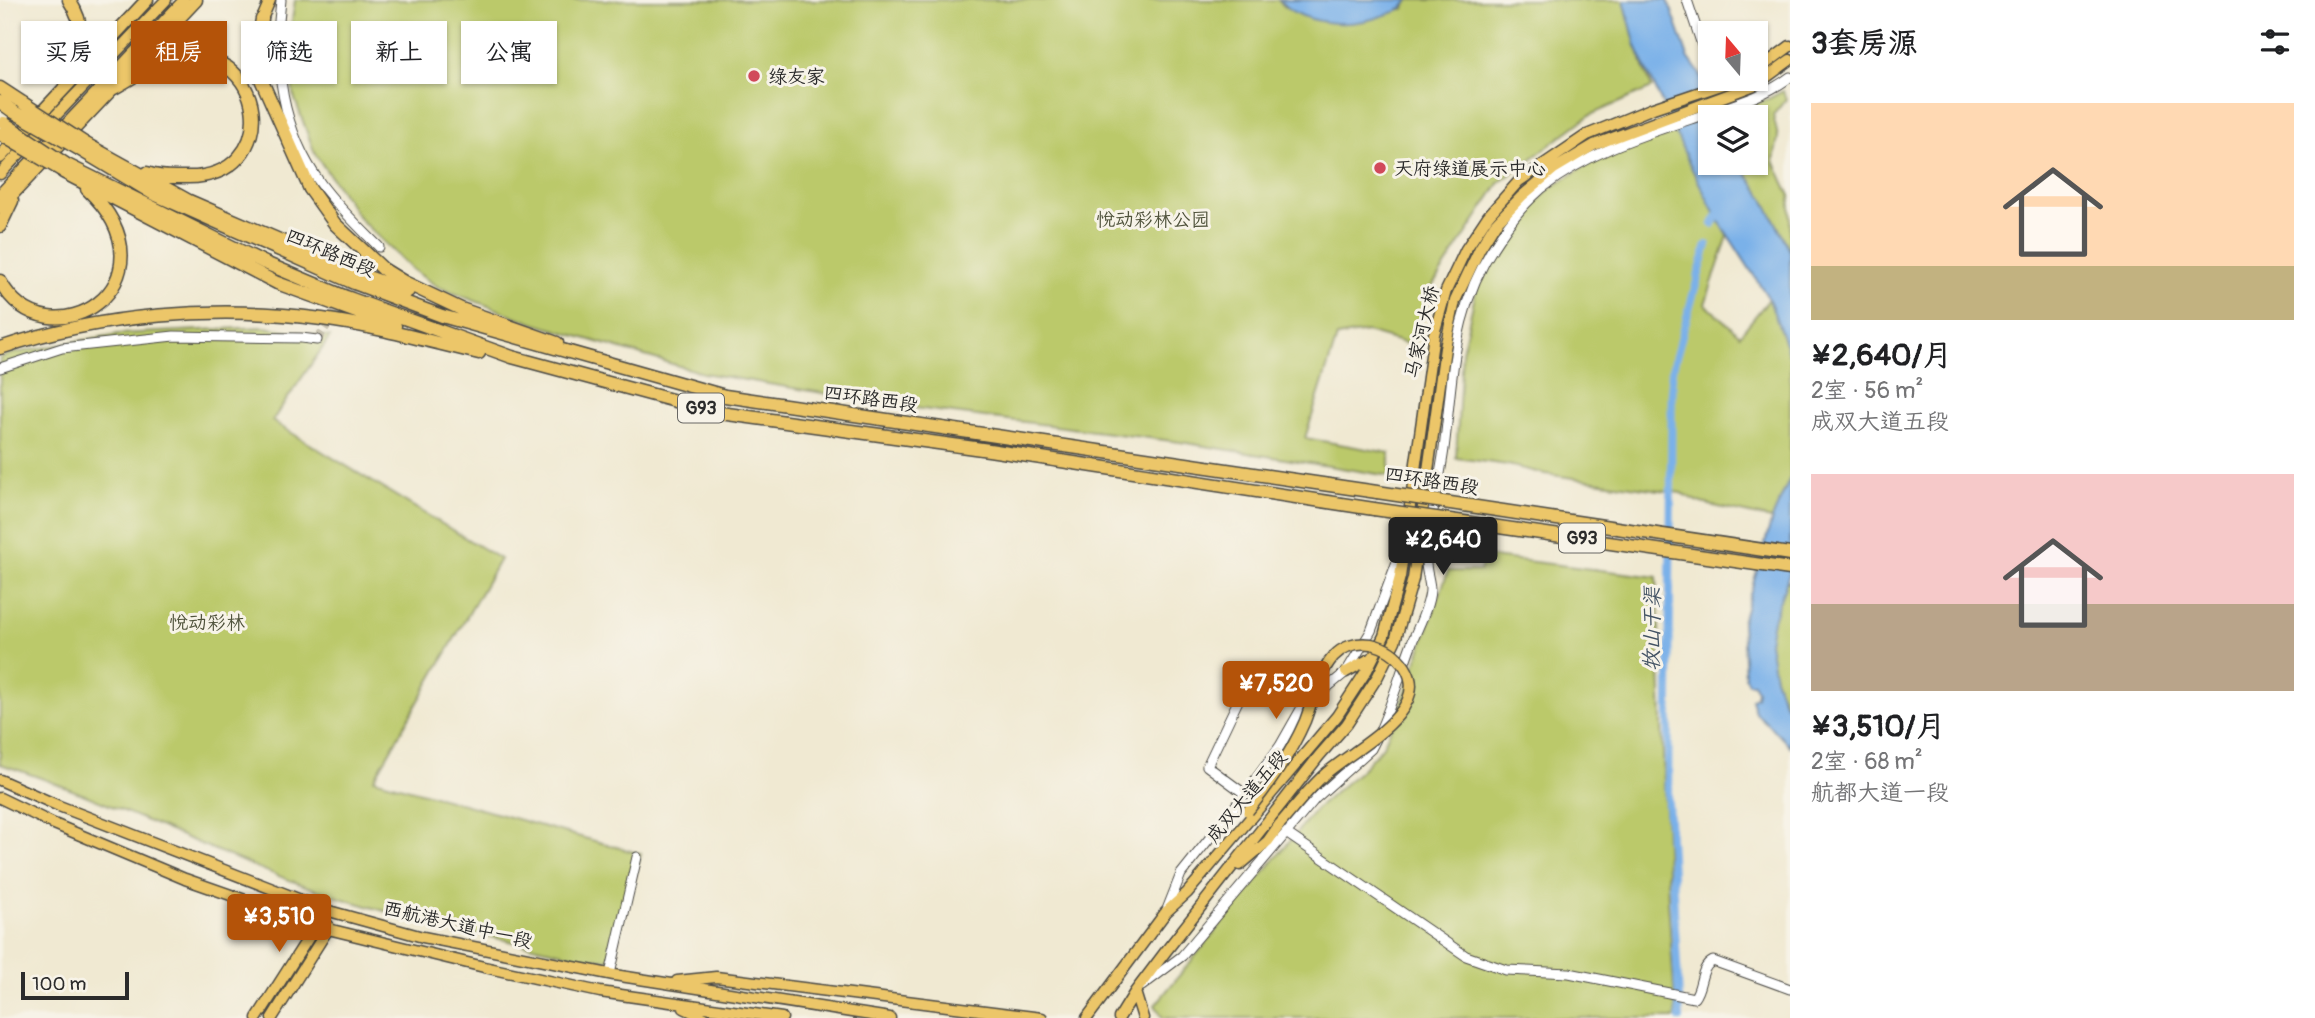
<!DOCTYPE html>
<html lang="zh">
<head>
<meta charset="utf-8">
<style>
	body { margin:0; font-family:Pangolin,"LXGW WenKai TC",sans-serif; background:#f6f6f6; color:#202124; height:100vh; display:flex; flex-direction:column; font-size:26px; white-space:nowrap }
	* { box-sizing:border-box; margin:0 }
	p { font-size:23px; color:#757577 }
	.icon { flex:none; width:38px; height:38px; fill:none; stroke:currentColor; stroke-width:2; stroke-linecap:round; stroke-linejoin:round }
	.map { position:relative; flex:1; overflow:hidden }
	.drawer { display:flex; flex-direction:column; background:#fff; width:525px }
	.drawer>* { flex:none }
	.banner { position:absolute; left:21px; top:21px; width:665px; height:63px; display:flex; gap:14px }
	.needle { width:46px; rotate:341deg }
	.fabs { position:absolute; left:1698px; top:21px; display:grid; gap:14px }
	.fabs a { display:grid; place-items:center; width:70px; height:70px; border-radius:0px; background:#fff; box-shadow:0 2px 5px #0004; font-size:35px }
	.scale { position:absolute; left:21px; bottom:18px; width:108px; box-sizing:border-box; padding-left:7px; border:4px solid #2b2b2b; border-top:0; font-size:19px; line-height:24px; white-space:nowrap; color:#2b2b2b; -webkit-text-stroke:5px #f7f3e8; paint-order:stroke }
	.price { position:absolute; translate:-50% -60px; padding:0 16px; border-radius:7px; background:#b45309; color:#fff; font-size:23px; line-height:46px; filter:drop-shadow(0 2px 4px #0008) }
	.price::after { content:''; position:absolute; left:50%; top:42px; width:21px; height:16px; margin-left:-10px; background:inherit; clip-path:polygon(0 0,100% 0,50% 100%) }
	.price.active { background:#222; color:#fff }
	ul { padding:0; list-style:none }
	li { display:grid; align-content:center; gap:14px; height:371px; padding:0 21px }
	li span { display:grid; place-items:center; height:217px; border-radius:0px; color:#555 }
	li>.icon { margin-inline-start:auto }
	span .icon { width:126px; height:126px; fill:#fffc; stroke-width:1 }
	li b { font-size:30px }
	h2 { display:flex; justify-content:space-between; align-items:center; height:84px; padding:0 21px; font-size:30px }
	.chip { padding:0 24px; border-radius:0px; background:#fff; box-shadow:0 2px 5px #0004; font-size:24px; line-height:63px }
	.chip.active { background:#b45309; color:#fff }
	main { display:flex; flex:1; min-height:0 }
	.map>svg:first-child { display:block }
</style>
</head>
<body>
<main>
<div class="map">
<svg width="1790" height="1018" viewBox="0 0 1790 1018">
	<rect width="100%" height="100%" fill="#f7f3e8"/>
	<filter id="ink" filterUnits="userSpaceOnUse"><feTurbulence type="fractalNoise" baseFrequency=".0143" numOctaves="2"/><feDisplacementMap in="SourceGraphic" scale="14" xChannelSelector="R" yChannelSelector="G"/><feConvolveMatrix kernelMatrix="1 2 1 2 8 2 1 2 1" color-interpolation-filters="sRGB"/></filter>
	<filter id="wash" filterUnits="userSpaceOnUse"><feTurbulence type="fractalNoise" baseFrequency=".00686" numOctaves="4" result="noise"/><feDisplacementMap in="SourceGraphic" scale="28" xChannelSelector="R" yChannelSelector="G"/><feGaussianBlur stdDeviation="1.57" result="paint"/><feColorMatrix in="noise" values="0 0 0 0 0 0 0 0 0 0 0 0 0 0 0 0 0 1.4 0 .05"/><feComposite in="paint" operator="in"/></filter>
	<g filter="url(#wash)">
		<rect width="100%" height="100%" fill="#f0e9d2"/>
		<path fill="#bbc96b" stroke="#737a4b" stroke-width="2" d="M295,0H1278L1285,7L1404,9L1409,0H1624L1636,46L1652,88L1590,115L1500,182L1433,285L1412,345L1367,332L1337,337L1305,438L1390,453V476L1180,442L907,407L703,373L536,324L438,287L413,270L361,220L315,154L293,94L289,41Z
			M1783,91L1786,99L1773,115L1778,137L1774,161L1790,196V251L1764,199L1739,163H1755V117H1718L1768,99Z
			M1676,133L1728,236L1705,304L1740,335L1769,299L1790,357V478L1772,519L1701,503L1681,493L1545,474L1508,465L1456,458L1462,352L1478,282L1504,237L1549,189L1601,156Z
			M264,327L330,337L272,421L500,559L374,779L641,854L609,960L581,957C487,935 391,918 300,884C198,847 103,797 0,764V358L10,354L118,334Z
			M1484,556L1657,577L1668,901L1676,1018H1163L1155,1005L1316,809L1362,769L1383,746L1400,708L1448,571H1480Z
			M1786,581L1790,582V710C1778,696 1769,660 1769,641C1770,621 1780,600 1786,581Z"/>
		<path fill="#7ab1e9" stroke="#526e8a" stroke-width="2" d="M1279,0H1409C1403,11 1394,12 1382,16C1349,28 1304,26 1279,0Z
			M1624,0H1668L1688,57L1700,74L1718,117H1710V163H1739L1764,199L1790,251V357L1769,299L1717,218L1690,165L1636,46Z
			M1790,478V571L1773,620L1769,642L1775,678L1784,703L1790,710V746L1755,712L1751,699L1756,697L1757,690L1753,683H1748L1745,677L1742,622L1772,519Z"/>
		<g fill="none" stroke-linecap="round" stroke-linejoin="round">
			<path stroke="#7ab1e9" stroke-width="8" d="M1713,224L1720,211
				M1680,1018L1668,803L1672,371L1707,245"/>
		</g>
	</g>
	<g filter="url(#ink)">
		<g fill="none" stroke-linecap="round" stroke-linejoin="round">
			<path stroke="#c9c3b1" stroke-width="9" stroke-dasharray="9 4.5" stroke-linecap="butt" d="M317,340L379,247"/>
			<g stroke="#494844" stroke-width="11">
				<path id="minor" d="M281,0C273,64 282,131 321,184C338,207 359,227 379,247
					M1687,0L1710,69
					M0,368L62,348L174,336L301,338L317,340
					M1245,794L1207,766L1247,682
					M1286,833L1466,956L1506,970L1569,973L1694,998C1703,987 1699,968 1713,961L1790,989
					M1166,912L1181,874L1245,794L1280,746L1301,709L1346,672L1371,631L1401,551
					M610,974L637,857
					M1142,986L1182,956L1315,799L1371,749C1389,715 1398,680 1411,645C1417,628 1429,608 1430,590C1430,580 1425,569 1426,559C1429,522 1439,486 1444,449C1454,370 1452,306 1500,237C1511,220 1525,203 1541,189C1589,151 1646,134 1703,115C1732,105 1766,96 1790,77"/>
			</g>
			<g stroke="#494844" stroke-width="13">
				<path id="major" d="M262,19L270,0
					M1755,72L1790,46
					M0,174L166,0
					M0,194L184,0
					M1346,672L1373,657
					M0,780L59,806L329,911L423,937L614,975L890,1018
					M0,798L54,824L185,879L328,929L484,967L600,992L782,1018
					M1240,865L1268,841L1280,824
					M677,981L716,977L1042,1018
					M1135,992L1143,1018
					M684,1008L705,1018
					M257,1018L319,921
					M272,1018L328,929V925
					M1087,1018L1166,912L1187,893L1337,716L1367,670L1384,636L1400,577L1434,334L1446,291L1466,249L1488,216L1519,181L1587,135L1653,108L1739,79
					M1119,1018L1135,992L1166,951L1319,756L1347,724L1378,676L1395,641L1413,579L1445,348L1455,301L1480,248L1495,224L1522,196L1554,169L1594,145L1757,84L1790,60"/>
			</g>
			<g stroke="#494844" stroke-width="15">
				<path id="highway" d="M262,19L256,55L260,77L310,189L335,224L383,269L404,282L461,309L557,343
					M66,81C81,51 89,30 69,0
					M0,88L23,103
					M112,89C129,80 153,63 170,59C268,35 287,181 184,177C172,177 159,178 147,173
					M0,102L14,112
					M86,144L189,201L356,273L408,291
					M79,149L154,194L354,283L442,316L725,396L1377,492
					M0,157L147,0
					M67,165L265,263L346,297L512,357L720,413L989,450L1374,509
					M63,172L277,283L395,326
					M0,207L196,0
					M0,226L12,201
					M0,281C48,369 185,282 87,189
					M0,348C101,314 217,305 322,319C375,326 427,341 479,353"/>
			</g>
			<use href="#minor" stroke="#fff" stroke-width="9"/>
			<use href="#major" stroke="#ecc669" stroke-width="10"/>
			<use href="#highway" stroke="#ecc669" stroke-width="12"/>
			<g stroke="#494844" stroke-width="13" stroke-linecap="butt">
				<path id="major-bridge" d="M1248,811C1270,784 1291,753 1305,721C1313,700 1318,675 1333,657C1343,646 1357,642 1371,644C1386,647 1397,655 1405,667C1434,712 1349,751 1323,776C1308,790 1294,808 1280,824"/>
			</g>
			<g stroke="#494844" stroke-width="15" stroke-linecap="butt">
				<path id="highway-bridge" d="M23,103L86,144
					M14,112L79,149
					M4,123L67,165
					M0,134L63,171
					M1377,492L1790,554
					M1374,509L1790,569"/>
			</g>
			<use href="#major-bridge" stroke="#ecc669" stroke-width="10"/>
			<use href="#highway-bridge" stroke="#ecc669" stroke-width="12"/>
		</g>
	</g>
	<g fill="#d1495b" stroke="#f7f3e8" stroke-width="2.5">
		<circle cx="754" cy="76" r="7"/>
		<circle cx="1380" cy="168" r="7"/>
	</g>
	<g text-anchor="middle" stroke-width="6" stroke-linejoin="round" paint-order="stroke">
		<g fill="#f7f3e8" stroke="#686764" stroke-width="2">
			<rect x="678" y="393.5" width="46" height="29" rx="5"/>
			<rect x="1559" y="523.5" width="46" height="29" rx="5"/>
		</g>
		<g font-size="18" font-weight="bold" fill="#2b2b2b">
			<text x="701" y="414">G93</text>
			<text x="1582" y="544">G93</text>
		</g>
		<g font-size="19" fill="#2b2b2b" stroke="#f7f3e8" text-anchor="start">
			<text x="768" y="83">绿友家</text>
			<text x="1394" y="175">天府绿道展示中心</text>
		</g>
		<g font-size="19" fill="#4f523b" stroke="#f7f3e8">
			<text x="1153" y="226">悦动彩林公园</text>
			<text x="207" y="629">悦动彩林</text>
		</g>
		<g font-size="19" fill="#2b2b2b" stroke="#f7f3e8">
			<text transform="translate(331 252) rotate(23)" y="7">四环路西段</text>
			<text transform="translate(1421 332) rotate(-77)" y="7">马家河大桥</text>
			<text transform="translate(871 398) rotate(8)" y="7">四环路西段</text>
			<text transform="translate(1432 480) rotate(9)" y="7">四环路西段</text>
			<text transform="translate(1246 796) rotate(-50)" y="7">成双大道五段</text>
			<text transform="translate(458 924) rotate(13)" y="7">西航港大道中一段</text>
		</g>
		<g font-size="21" font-style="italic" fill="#435364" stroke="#f7f3e8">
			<text transform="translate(1652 629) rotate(-89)" y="7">牧山干渠</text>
		</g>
	</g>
</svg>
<div class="fabs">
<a><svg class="needle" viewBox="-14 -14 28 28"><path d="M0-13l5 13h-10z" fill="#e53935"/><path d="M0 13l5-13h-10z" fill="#757577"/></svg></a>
<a><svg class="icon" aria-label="layers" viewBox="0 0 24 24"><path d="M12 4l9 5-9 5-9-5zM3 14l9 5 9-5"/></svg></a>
</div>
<div class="scale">100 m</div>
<b class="price active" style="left:1443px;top:577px">¥2,640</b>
<b class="price" style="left:1276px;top:721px">¥7,520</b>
<b class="price" style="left:279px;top:954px">¥3,510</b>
<div class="banner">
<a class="chip">买房</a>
<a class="chip active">租房</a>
<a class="chip">筛选</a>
<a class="chip">新上</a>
<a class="chip">公寓</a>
</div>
</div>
<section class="drawer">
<h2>3套房源<svg class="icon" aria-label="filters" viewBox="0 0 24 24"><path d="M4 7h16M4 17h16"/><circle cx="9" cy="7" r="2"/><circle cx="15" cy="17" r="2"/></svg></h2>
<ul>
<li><span style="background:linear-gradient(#ffd9b3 75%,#c2b280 0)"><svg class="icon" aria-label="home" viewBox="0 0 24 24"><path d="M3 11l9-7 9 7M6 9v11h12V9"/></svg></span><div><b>¥2,640/月</b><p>2室 · 56 m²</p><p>成双大道五段</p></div></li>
<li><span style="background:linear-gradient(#f6c9c9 60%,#b9a48a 0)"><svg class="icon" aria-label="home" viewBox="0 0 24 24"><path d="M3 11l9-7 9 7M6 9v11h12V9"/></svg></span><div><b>¥3,510/月</b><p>2室 · 68 m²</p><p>航都大道一段</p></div></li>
</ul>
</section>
</main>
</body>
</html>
